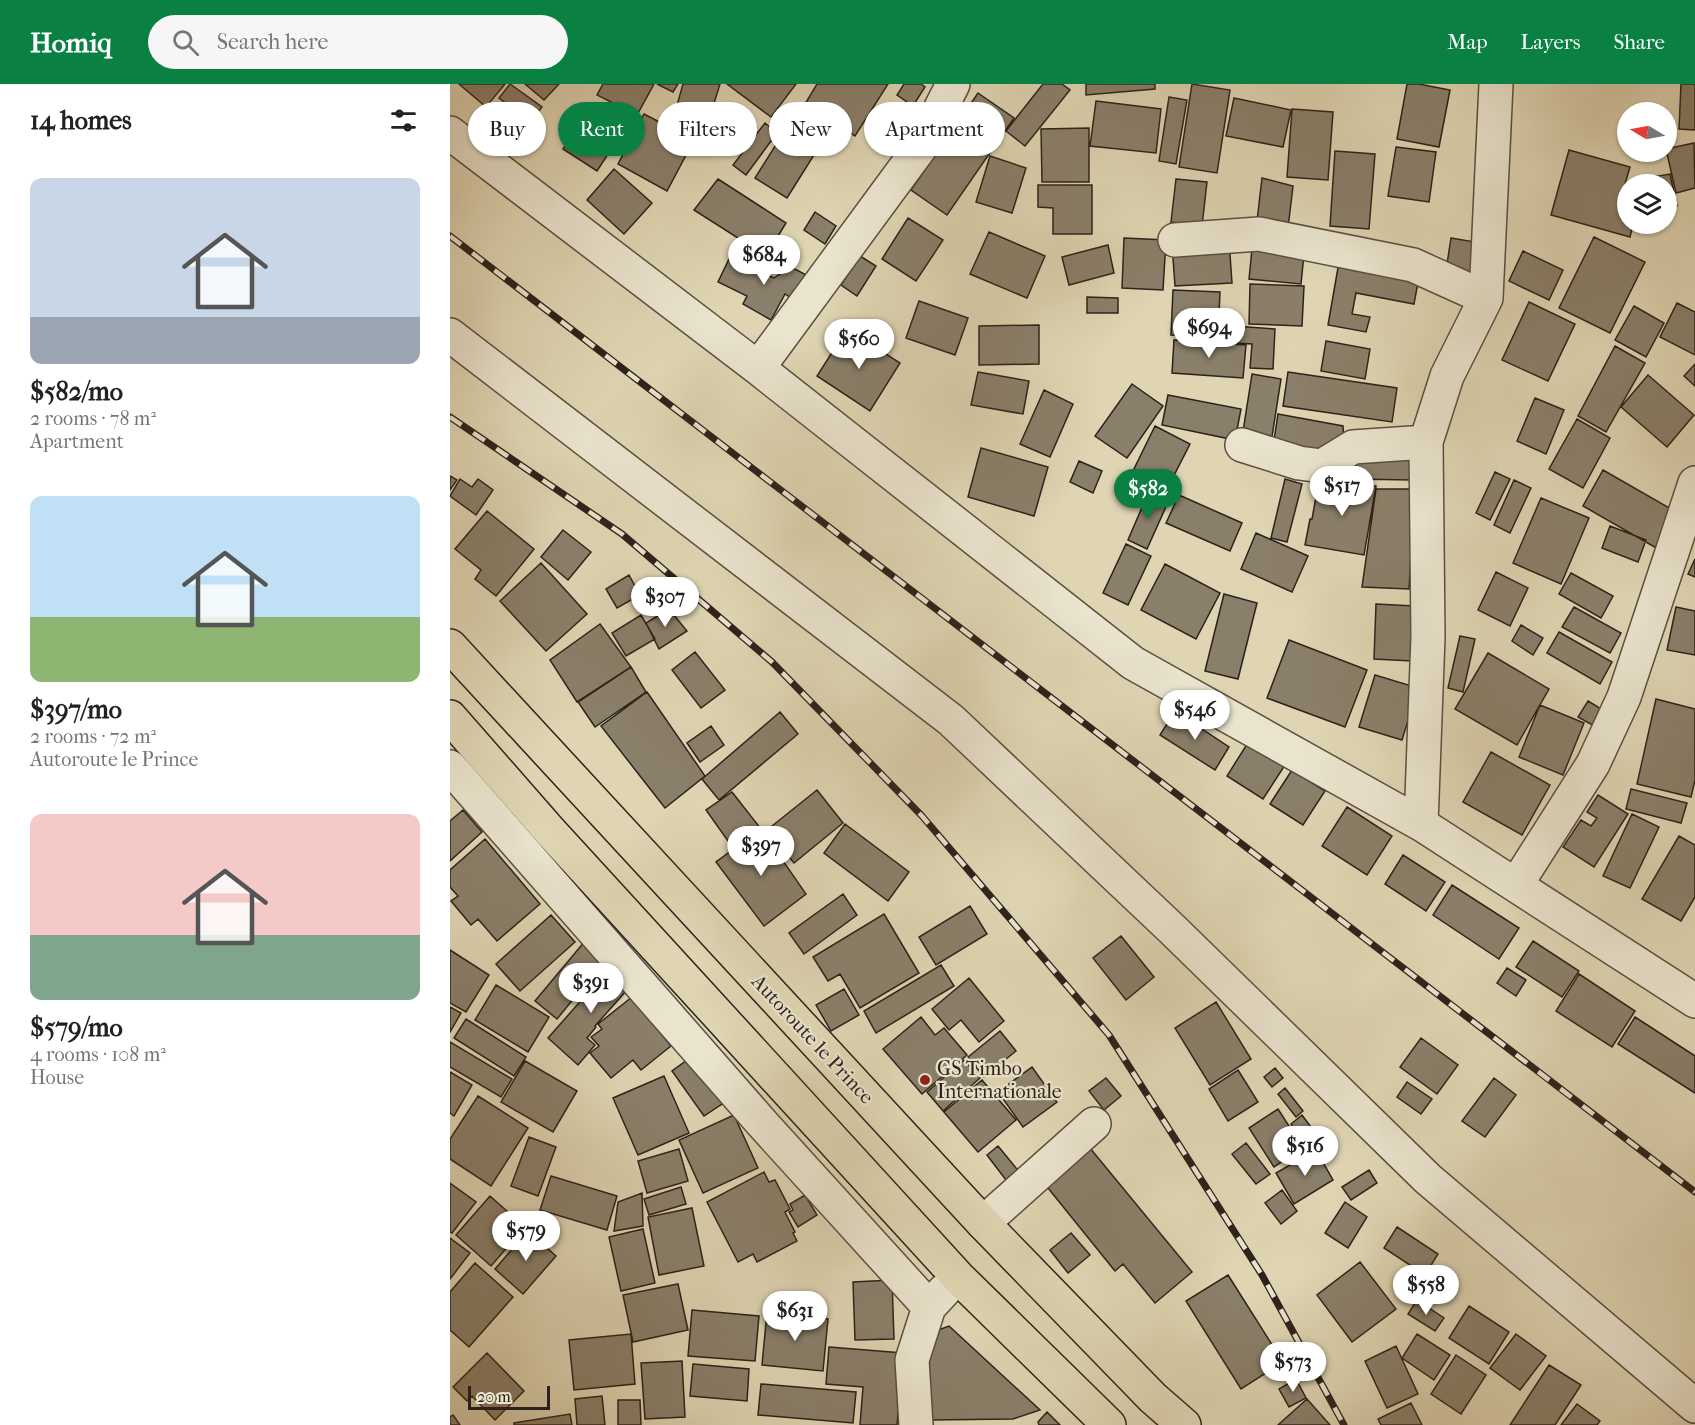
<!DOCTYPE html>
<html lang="en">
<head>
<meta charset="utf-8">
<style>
	body { margin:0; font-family:"IM FELL French Canon",serif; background:#f6f6f6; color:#222; height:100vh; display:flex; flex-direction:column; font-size:22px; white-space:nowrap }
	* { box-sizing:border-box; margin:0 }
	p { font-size:20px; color:#767676 }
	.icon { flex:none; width:33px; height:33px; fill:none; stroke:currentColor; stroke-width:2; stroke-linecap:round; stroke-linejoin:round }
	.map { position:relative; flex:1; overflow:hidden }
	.sheet { display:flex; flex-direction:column; background:#fff; width:450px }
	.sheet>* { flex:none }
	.top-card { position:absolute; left:18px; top:18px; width:570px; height:54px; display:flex; gap:12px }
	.needle { width:39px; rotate:280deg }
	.buttons { position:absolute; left:1167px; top:18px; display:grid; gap:12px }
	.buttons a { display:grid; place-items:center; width:60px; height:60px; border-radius:50%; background:#fff; box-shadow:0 2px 4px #0004; font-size:30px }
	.scale { position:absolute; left:18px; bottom:15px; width:82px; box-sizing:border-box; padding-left:6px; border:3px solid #2d221b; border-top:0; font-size:16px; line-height:21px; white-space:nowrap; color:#2d221b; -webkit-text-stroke:4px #eae4ce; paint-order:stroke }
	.price { position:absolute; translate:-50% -51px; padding:0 14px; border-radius:21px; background:#fff; color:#222; font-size:20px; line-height:39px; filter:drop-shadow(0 2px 3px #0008) }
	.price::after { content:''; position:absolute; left:50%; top:36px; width:18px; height:14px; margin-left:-9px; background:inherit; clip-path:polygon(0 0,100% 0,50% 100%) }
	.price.on { background:#0b8043; color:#fff }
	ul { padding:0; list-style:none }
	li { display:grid; align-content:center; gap:12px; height:318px; padding:0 30px }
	li span { display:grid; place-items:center; height:186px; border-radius:12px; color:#555 }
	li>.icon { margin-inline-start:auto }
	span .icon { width:108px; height:108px; fill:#fffc; stroke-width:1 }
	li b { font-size:26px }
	h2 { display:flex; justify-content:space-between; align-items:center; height:72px; padding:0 30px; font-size:26px }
	.tag { padding:0 21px; border-radius:27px; background:#fff; box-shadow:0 2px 4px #0004; font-size:21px; line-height:54px }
	.tag.on { background:#0b8043; color:#fff }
	header { display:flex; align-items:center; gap:36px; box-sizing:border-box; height:84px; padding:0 30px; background:#0b8043; color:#fff }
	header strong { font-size:28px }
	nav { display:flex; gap:33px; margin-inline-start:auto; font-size:21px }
	.search { width:420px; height:54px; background:#f6f6f6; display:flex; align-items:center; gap:15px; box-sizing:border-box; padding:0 21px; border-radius:33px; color:#767676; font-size:22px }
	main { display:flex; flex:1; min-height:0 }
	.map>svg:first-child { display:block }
</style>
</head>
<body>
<header>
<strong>Homiq</strong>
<div class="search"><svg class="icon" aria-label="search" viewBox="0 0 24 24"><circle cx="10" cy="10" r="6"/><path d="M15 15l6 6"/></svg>Search here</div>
<nav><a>Map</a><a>Layers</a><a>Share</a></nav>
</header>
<main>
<section class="sheet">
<h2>14 homes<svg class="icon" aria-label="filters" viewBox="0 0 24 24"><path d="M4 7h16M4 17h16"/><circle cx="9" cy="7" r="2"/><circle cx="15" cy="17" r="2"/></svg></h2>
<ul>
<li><span style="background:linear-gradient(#c9d6e8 75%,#9aa5b1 0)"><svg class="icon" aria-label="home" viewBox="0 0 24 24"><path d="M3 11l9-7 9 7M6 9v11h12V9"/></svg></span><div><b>$582/mo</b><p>2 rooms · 78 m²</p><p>Apartment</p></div></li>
<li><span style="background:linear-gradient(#bfe0f5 65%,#8fb573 0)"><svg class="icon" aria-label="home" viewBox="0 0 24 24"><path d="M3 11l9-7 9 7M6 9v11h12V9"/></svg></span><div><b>$397/mo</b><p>2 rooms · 72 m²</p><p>Autoroute le Prince</p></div></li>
<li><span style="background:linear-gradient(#f6c9c9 65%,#7fa58c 0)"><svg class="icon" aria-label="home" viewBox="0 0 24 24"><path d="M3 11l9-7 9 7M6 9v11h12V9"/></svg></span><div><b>$579/mo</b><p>4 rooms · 108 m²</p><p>House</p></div></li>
</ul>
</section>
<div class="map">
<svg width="1245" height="1341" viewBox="0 0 1245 1341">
	<rect width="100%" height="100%" fill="#dfd5b3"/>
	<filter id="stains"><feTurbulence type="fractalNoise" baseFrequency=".00333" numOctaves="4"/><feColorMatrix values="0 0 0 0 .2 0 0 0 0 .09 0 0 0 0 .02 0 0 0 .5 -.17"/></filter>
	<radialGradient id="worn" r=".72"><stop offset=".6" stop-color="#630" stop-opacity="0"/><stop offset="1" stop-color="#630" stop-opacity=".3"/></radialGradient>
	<path fill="#8a7f6a" stroke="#2d221b" stroke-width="1.5" d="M9,0H55L36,23Z
		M60,0L92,23L80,38L49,14Z
		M75,0H109L94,16Z
		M153,0H204L187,31L147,11Z
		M207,0H228L223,8Z
		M233,0H270L257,42L224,32Z
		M277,0H346L321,33Z
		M367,0H438L405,52L355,20Z
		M454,0H471L475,3L463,22L447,11Z
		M593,0H612L620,6L575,62L556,47Z
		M636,0H705V5L636,11Z
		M742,0L780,6L767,89L729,83Z
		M957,0H969L1000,6L989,63L947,55Z
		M1231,0H1245V46L1229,45Z
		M528,9L564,34L497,131L461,106Z
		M719,13L737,16L726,80L709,77Z
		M784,14L841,26L833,63L776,52Z
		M646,17L711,25L706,69L640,62Z
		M143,19L177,41L147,87L113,65Z
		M842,25L883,28L878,96L837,93Z
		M194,30L244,56L217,107L168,80Z
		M315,39L327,49L296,91L283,81Z
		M337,43L369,63L337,114L305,94Z
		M639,44V98H592L591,45Z
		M1244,59L1245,104L1226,109L1216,65Z
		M946,63L986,68L979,118L938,112Z
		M1119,66L1180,83L1175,100L1178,101V140H1183L1180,153L1101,131Z
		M885,67L925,70L919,145L880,142Z
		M540,72L576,84L562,129L526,118Z
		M164,85L202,119L174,150L137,116Z
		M1220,90L1227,122L1216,124V100H1203L1202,93Z
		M812,94L843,102L838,144L807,137Z
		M268,95L336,139L316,172L244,126Z
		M726,95L757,98L752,142L721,138Z
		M588,101H642V150H603V124L588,123Z
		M365,128L386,142L375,160L354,146Z
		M458,134L493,156L466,197L432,175Z
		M539,148L595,172L577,214L520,190Z
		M1144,153L1195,178L1160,249L1109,224Z
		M674,154L716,156L713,206L672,204Z
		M1001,154L1031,159L1025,198L995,193Z
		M803,155L855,160L851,200L799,195Z
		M779,156L782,199L725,202L722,160Z
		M658,161L664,189L619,201L612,173Z
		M1073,167L1113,186L1099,216L1059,197Z
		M410,172L426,182L407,212L391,201Z
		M280,173L324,194L334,187L343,184L362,194L347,218L335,210L321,236L293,220L297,212L268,198Z
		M889,178L969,193L964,220L906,209L902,230L920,233L916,248L878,241Z
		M800,200L854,202L852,242L799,240Z
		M723,206L770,208L768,253L721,251Z
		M637,213L668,214V229H637Z
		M469,217L518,234L505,271L456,254Z
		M1079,218L1125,240L1098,297L1052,276Z
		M1227,219L1245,228V271L1210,253Z
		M1184,222L1214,239L1196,273L1165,256Z
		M589,241V280L529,281V242Z
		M771,241L825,245L823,285L800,284L802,260L770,258Z
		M397,245L450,279L420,327L367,292Z
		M724,256L796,261L793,294L722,289Z
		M876,257L920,265L915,295L871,287Z
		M1165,262L1195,279L1156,348L1128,332Z
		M1245,280V302L1234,292Z
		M528,288L579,297L573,330L521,321Z
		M838,288L947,304L942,338L833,322Z
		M802,290L831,295L821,359L792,354Z
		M1198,291L1244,331L1217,363L1171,323Z
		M682,300L713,322L677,374L645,352Z
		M594,306L623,320L600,373L570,360Z
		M718,311L791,325L785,356L712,341Z
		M1085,314L1114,326L1096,370L1067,357Z
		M828,330L893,342L894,356L873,374L823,363Z
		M1127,335L1160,354L1133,404L1099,385Z
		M705,342L740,360L716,407L682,389Z
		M531,364L598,383L584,432L518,413Z
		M901,368L964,369L963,396L900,395Z
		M629,377L652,387L643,409L620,398Z
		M1153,386L1228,429L1208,465L1133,422Z
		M1045,388L1060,395L1040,436L1026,429Z
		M0,392L7,396L0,406Z
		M10,395L22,403L28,395L43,406L26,431L0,412Z
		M835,395L852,400L837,458L821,454Z
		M869,396L893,400L894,396L926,402L914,471L855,461L860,435H862Z
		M1064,396L1081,404L1060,449L1044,441Z
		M926,405H965L959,505L912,503Z
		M699,407L719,416L697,465L678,456Z
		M729,411L792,439L780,467L716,439Z
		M1091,414L1139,434L1111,500L1063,479Z
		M37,427L84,465L46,512L25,495L31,486L5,465Z
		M1160,442L1196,456L1188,478L1152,464Z
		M113,446L141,468L118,496L91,473Z
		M806,449L858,472L842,508L791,485Z
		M676,460L701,472L678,521L653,509Z
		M1245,475V493L1238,490Z
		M91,479L137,530L96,567L50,517Z
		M715,480L770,509L746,555L691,526Z
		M1046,488L1078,504L1060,542L1028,526Z
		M1121,489L1163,512L1151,534L1109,510Z
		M179,491L190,511L167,524L156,505Z
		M774,510L807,519L788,595L755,587Z
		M926,520L964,522L962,577L924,575Z
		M1124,523L1171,549L1160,569L1112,543Z
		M1226,523L1245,527V571L1217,566Z
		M219,525L237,547L209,565L196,539Z
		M191,531L205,555L176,572L162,549Z
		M150,540L181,583L127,618L100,576Z
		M1071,541L1093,554L1083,571L1062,557Z
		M1109,548L1162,578L1150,600L1097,569Z
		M1010,552L1025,555L1013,608L998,604Z
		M839,556L917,586L895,643L817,614Z
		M245,568L275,606L251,624L222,586Z
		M1038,569L1099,605L1067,661L1005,625Z
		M181,583L196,608L145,643L128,618Z
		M925,591L968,604L952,656L909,643Z
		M197,608L255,692L215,724L151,642Z
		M1206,615L1245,625V696L1241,713L1187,700Z
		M1138,617L1153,626L1144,642L1128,633Z
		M1090,621L1134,639L1113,691L1069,673Z
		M725,627L779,663L765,686L710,651Z
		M330,628L348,650L269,716L252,695Z
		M261,642L274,661L250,678L237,659Z
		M799,657L835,681L813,715L777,692Z
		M1041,668L1100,701L1072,751L1013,718Z
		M842,686L875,707L853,741L820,720Z
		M1181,705L1237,719L1231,739L1176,725Z
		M367,706L393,739L344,779L317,746Z
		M282,708L311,745L283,764L256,726Z
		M1148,711L1178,730L1144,783L1113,763L1131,736L1141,742L1147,734L1137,728Z
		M897,723L942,752L917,791L872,762Z
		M13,726L32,748L0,777V737Z
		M1182,730L1209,743L1180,804L1153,792Z
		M395,740L459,788L438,817L374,769Z
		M311,745L356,810L314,842L266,778Z
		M1229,752L1245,761V813L1231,837L1192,815Z
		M35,755L90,820L47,857L28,835L21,841L1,817L8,812L0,803V786Z
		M953,771L995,798L976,827L935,800Z
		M1002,801L1069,844L1049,875L983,831Z
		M393,810L407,831L354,870L339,849Z
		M520,822L537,850L486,881L469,853Z
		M434,830L469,889L410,924L390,890L378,897L363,873Z
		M101,831L125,858L70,907L46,880Z
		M671,852L704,893L676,916L643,874Z
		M135,857L156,875L107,935L85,917Z
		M1083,857L1129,887L1112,913L1066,883Z
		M0,866L39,891L16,928L0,919Z
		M165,878L185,897L145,942L146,943L137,954L145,961L128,981L98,954Z
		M491,881L504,902L426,949L414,927Z
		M1057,884L1076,896L1066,912L1047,899Z
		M1129,890L1185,927L1162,963L1106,927Z
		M519,894L554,937L529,958L511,936L499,946L482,925Z
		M46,901L99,933L78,968L25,936Z
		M394,905L409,931L381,947L366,921Z
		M182,913L221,962L191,986L183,976L161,994L140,969L149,962L141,953L152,945L148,940Z
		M766,918L801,975L760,1001L725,944Z
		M0,923L11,929L0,948Z
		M471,933L485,951L494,944L517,971L472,1010L433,965Z
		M1185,933L1245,972V1009L1168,960Z
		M16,935L76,973L64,992L4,954Z
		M550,947L566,967L534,993L518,973Z
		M971,954L1008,981L987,1010L950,983Z
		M0,958L62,995L51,1013L0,983Z
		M244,971L275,1018L254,1032L222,987Z
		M514,976L530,994L493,1027L477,1008Z
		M75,977L127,1007L103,1048L51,1018Z
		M582,983L607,1018L573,1043L548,1008Z
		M825,984L833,994L822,1003L814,993Z
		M788,986L808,1018L778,1037L759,1005Z
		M0,988L22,1001L4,1032L0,1029Z
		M214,992L239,1049L188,1071L163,1014Z
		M656,994L671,1012L654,1026L639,1007Z
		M1044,994L1066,1011L1035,1053L1012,1037Z
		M532,996L566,1036L528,1068L494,1028Z
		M957,998L982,1015L971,1030L947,1013Z
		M835,1004L853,1027L846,1033L828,1010Z
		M28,1012L78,1044L41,1102L0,1075V1055Z
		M828,1025L853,1064L824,1083L799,1044Z
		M284,1031L308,1084L253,1109L229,1056Z
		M852,1031L869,1054L858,1062L841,1040Z
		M79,1053L106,1063L88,1112L61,1102Z
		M635,1058L742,1188L705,1219L673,1180L665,1187L590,1094Z
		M796,1059L820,1090L806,1100L782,1070Z
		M548,1062L571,1090L559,1100L537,1071Z
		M229,1065L238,1097L197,1109L188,1077Z
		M866,1066L883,1096L844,1120L826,1089Z
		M919,1086L927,1099L901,1116L892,1103Z
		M314,1088L319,1098L325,1096L340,1125L335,1128L345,1148L343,1149L347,1157L307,1178L303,1170L288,1178L257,1118Z
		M101,1092L167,1112L157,1146L90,1126Z
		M0,1099L26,1118L2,1149L0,1148Z
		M231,1103L236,1120L199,1131L194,1115Z
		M832,1106L847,1127L831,1140L815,1119Z
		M192,1109L193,1142L164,1147L168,1118Z
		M355,1111L367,1131L348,1143L339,1128L343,1126L340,1120Z
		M40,1112L75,1143L41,1182L6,1151Z
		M895,1118L917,1133L898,1164L875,1149Z
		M242,1124L254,1182L209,1191L198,1133Z
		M947,1143L988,1170L975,1191L934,1164Z
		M193,1145L205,1199L171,1207L159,1153Z
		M78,1147L106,1172L73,1210L45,1185Z
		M621,1149L640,1171L618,1189L600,1166Z
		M0,1154L20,1169L0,1195Z
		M910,1178L946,1225L902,1258L867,1211Z
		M25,1179L63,1213L19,1263L0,1246V1208Z
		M778,1191L833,1278L791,1305L736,1217Z
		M442,1196L444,1255L405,1256L403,1198Z
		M228,1200L238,1246L183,1258L173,1211Z
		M967,1216L994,1234L985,1247L958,1230Z
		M1019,1222L1059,1248L1039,1280L999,1254Z
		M242,1226L309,1232L305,1277L238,1272Z
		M317,1228L378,1235L373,1287L312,1281Z
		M499,1242L590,1326L563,1335L479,1336L477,1250Z
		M181,1250L185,1300L124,1306L119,1256Z
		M967,1250L1000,1271L984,1296L952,1274Z
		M1066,1250L1096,1272L1070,1306L1040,1284Z
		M946,1262L968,1310L937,1324L915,1277Z
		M379,1263L453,1269L447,1341H410L413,1303L376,1300Z
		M37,1269L74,1307L45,1336L22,1312L17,1317L3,1303Z
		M1006,1271L1036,1291L1011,1330L981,1310Z
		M232,1277L235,1333L195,1335L191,1279Z
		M243,1280L299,1285L297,1317L240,1312Z
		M1099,1281L1131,1301L1105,1341H1060Z
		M846,1295L856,1314L839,1323L829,1305Z
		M311,1300L406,1308L403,1339L308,1331Z
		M152,1312L155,1341H127L125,1315Z
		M857,1315L880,1341H828Z
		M168,1316H190L191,1341H168Z
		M961,1319L972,1341H931L928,1335Z
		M1127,1320L1150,1337L1147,1341H1111Z
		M597,1328L610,1341H589L588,1338Z
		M120,1330L122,1341H64V1339Z
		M3,1331L10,1341H0V1333Z"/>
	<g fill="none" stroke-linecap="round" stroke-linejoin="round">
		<g stroke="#5a4f41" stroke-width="36">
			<path id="minor" d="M0,49L308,284L683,579L971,740L1245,917
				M725,156L809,150L963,181L1036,214
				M0,251L501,636L722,845L978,1095L1245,1322
				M308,284L472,61L503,0
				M792,361L849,379L872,382L903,363L976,358
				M0,683L311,1038L479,1223
				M971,740L978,553L976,358L997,292L1036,214L1046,0
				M1066,801L1143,680L1174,613L1245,399
				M533,1139L644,1040
				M466,1341L462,1276L479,1223L494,1207"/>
		</g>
		<g stroke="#2d221b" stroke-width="36">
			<path id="major" d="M0,562L533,1139L703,1314L734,1341
				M0,633L99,746L508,1193L659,1341"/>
		</g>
		<use href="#minor" stroke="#eae4ce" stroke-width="33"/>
		<use href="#major" stroke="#dfd5b3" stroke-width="33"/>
		<g stroke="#2d221b" stroke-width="7">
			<path id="rail" d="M0,152L1245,1108
				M0,333L172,450L322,578L472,732L659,951L812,1191L894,1341"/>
		</g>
		<use href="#rail" stroke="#eae4ce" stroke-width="4.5" stroke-dasharray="14" stroke-linecap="butt"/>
	</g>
	<circle fill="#8f2418" stroke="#eae4ce" stroke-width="2" cx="475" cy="996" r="6"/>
	<g text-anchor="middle" stroke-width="4.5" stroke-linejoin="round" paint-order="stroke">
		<g font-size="20" fill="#2d221b" stroke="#eae4ce">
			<text transform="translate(363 955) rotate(47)" y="7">Autoroute le Prince</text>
		</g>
		<g font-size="20" fill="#2d221b" stroke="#eae4ce" text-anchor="start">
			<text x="487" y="991">GS Timbo<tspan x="487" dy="23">Internationale</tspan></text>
		</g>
	</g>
	<rect width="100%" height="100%" filter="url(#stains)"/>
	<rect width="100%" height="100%" fill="url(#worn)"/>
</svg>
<div class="buttons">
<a><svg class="needle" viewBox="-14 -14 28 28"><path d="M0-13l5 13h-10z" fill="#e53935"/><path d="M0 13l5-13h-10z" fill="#767676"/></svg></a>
<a><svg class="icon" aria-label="layers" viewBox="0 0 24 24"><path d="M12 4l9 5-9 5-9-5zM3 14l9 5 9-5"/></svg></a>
</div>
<div class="scale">20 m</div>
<b class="price" style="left:314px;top:202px">$684</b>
<b class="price" style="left:759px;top:275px">$694</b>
<b class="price" style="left:409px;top:286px">$560</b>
<b class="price" style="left:892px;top:433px">$517</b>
<b class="price on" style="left:698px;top:436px">$582</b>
<b class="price" style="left:215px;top:544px">$307</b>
<b class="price" style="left:745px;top:657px">$546</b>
<b class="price" style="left:311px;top:793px">$397</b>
<b class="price" style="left:141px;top:930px">$391</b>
<b class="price" style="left:855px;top:1093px">$516</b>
<b class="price" style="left:76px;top:1178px">$579</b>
<b class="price" style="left:976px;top:1232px">$558</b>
<b class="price" style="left:345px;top:1258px">$631</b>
<b class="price" style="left:843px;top:1309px">$573</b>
<div class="top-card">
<a class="tag">Buy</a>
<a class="tag on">Rent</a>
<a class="tag">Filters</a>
<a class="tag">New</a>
<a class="tag">Apartment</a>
</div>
</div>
</main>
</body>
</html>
